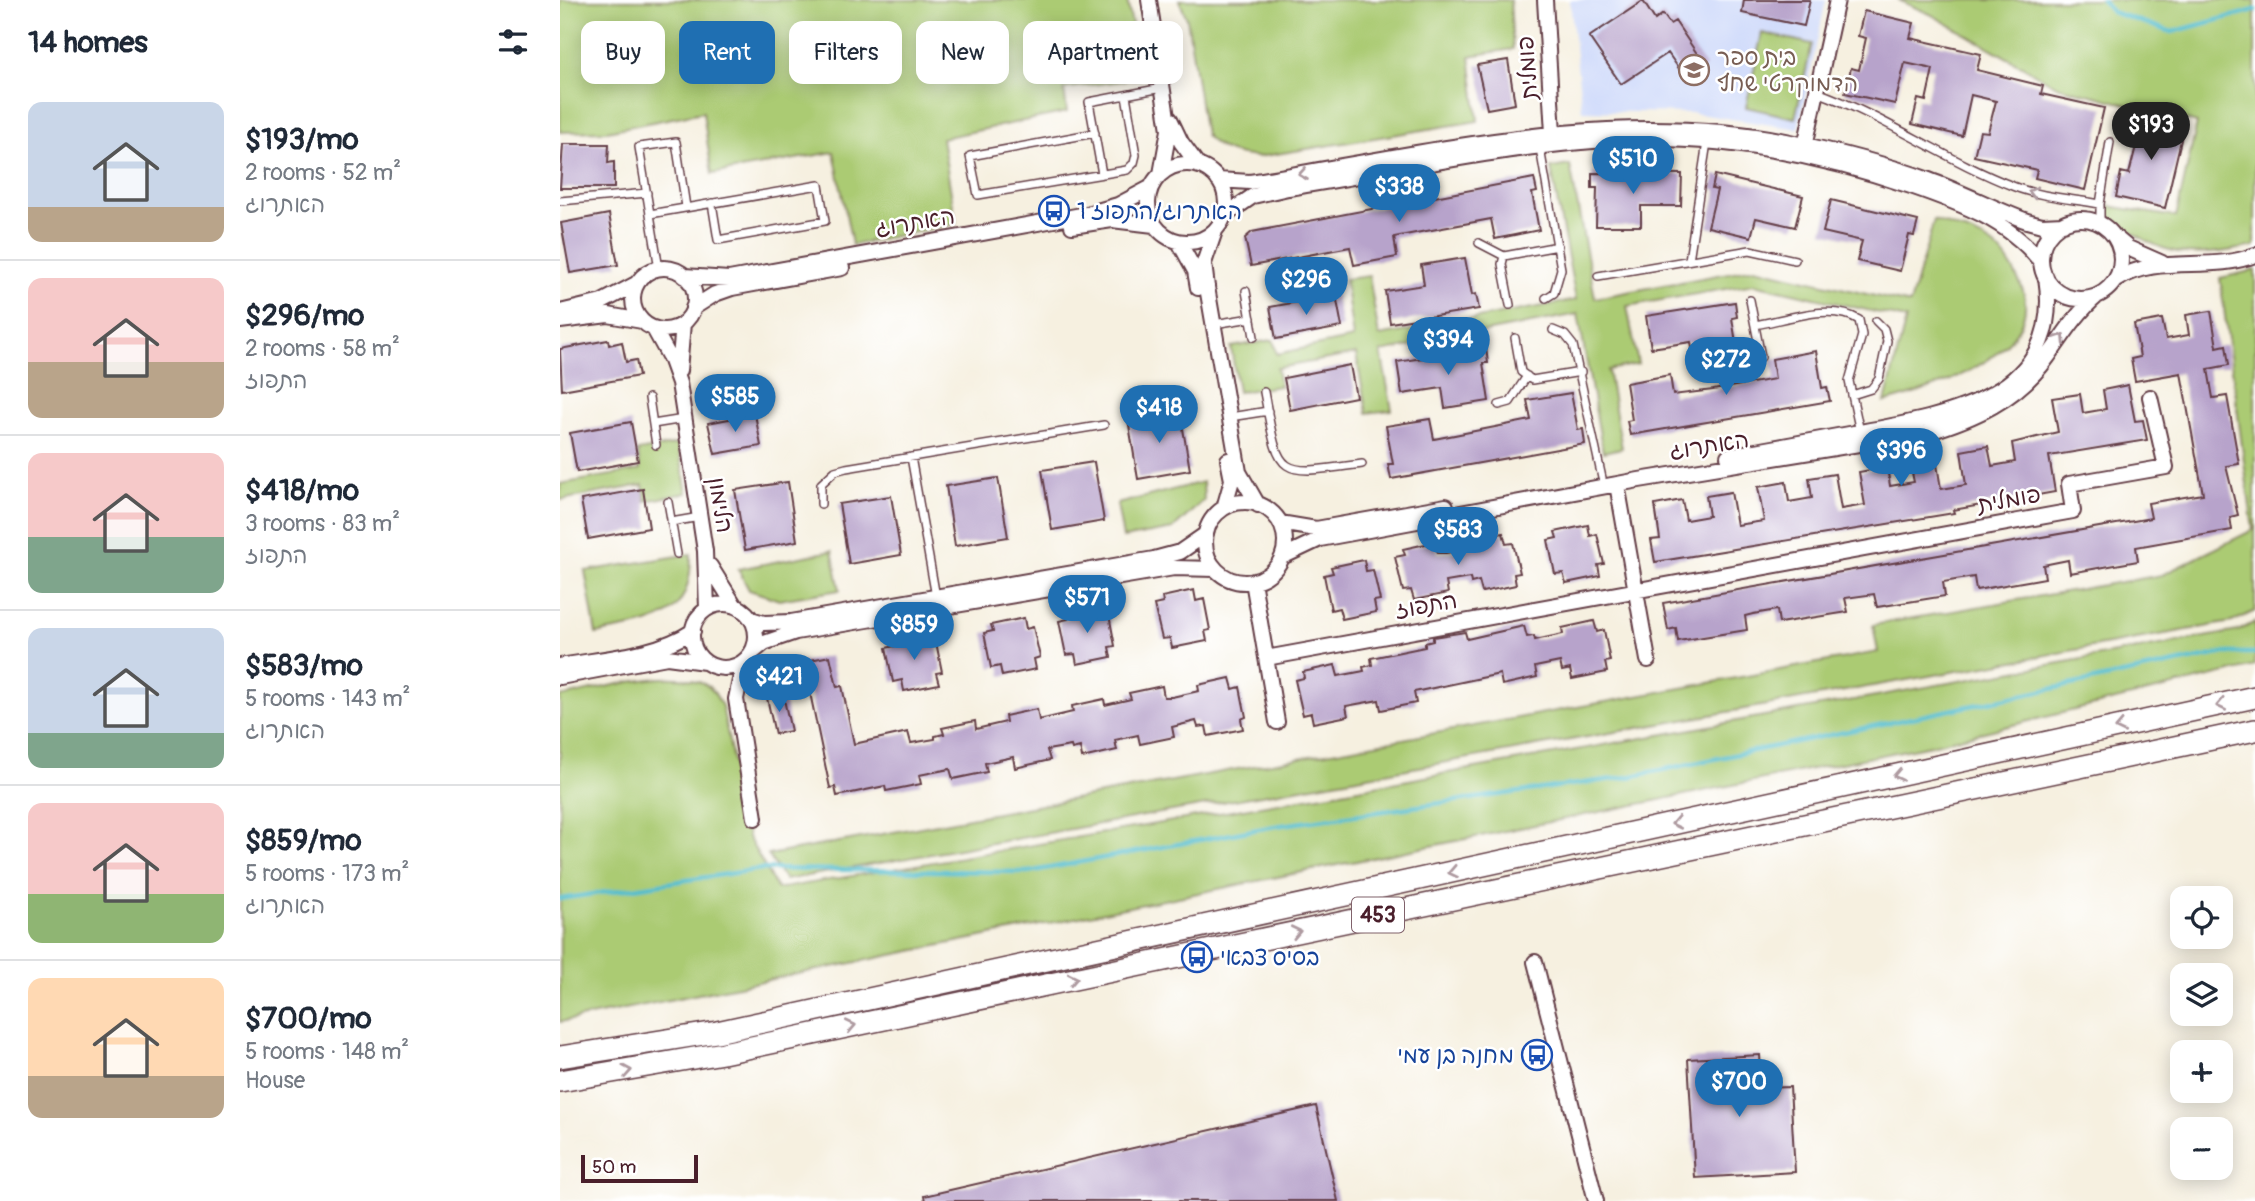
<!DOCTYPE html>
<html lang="en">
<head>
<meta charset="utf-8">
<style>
	body { margin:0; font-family:Pangolin,"Playpen Sans Hebrew",sans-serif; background:#f2f2f3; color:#1f2937; height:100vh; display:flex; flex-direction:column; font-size:26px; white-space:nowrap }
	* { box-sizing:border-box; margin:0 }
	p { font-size:23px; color:#747a83 }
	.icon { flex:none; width:38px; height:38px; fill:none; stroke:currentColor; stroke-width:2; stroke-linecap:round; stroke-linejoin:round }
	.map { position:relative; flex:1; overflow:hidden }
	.side { display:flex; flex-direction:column; background:#fff; width:560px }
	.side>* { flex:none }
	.top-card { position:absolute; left:21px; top:21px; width:665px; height:63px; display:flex; gap:14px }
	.tools { position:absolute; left:1610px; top:886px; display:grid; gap:14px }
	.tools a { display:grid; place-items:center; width:63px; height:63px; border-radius:14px; background:#fff; box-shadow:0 4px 18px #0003; font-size:35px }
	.scale { position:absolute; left:21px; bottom:18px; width:117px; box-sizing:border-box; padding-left:7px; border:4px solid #4a1f2b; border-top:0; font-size:19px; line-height:24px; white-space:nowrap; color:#4a1f2b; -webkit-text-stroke:5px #fff; paint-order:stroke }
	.price { position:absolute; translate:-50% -60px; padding:0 16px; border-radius:24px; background:#1f6fb2; color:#fff; font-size:23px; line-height:46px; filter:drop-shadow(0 2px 4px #0008) }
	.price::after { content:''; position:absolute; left:50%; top:42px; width:21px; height:16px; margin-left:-10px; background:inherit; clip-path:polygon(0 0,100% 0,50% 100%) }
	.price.active { background:#222; color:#fff }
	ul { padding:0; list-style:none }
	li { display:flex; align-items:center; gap:21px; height:175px; padding:0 28px }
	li+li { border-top:2px solid #e0e1e3 }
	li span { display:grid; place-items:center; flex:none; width:196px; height:140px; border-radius:14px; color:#555 }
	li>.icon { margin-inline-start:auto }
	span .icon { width:84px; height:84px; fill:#fffc; stroke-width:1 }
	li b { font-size:30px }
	h2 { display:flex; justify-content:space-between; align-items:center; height:84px; padding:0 28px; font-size:30px }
	.pill { padding:0 24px; border-radius:14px; background:#fff; box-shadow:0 4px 18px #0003; font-size:24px; line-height:63px }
	.pill.active { background:#1f6fb2; color:#fff }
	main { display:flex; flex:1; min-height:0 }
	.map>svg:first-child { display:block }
</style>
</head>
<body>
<main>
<section class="side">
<h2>14 homes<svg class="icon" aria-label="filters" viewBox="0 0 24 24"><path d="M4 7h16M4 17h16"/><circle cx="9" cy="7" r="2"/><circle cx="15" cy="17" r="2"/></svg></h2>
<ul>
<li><span style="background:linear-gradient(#c9d6e8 75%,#b9a48a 0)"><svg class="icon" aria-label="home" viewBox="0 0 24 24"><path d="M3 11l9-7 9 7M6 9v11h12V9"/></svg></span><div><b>$193/mo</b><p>2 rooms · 52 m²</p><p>האתרוג</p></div></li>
<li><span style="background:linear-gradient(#f6c9c9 60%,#b9a48a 0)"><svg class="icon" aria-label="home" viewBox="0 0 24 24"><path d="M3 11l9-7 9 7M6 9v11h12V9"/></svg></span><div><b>$296/mo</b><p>2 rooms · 58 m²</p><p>התפוז</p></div></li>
<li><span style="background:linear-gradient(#f6c9c9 60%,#7fa58c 0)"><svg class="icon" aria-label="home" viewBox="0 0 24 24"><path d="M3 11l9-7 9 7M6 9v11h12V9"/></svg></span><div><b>$418/mo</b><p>3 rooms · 83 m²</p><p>התפוז</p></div></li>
<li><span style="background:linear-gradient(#c9d6e8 75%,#7fa58c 0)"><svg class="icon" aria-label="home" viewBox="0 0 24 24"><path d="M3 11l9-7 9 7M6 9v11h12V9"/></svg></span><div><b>$583/mo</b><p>5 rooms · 143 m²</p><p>האתרוג</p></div></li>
<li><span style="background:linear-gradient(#f6c9c9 65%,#8fb573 0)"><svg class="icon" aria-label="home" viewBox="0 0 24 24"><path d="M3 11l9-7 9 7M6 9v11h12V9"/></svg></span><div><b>$859/mo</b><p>5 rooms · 173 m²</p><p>האתרוג</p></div></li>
<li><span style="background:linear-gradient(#ffd9b3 70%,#b9a48a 0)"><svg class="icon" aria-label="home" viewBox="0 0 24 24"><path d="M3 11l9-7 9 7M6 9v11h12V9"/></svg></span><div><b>$700/mo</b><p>5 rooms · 148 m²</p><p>House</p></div></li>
</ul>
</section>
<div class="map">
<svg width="1695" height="1201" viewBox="0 0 1695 1201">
	<rect width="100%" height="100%" fill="#fff"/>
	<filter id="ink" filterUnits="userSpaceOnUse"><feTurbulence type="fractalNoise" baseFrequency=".0143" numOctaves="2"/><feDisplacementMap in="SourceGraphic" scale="14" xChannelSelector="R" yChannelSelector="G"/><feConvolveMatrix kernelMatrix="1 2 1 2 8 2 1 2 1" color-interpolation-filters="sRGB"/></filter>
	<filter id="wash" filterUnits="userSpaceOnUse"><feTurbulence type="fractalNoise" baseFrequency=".00686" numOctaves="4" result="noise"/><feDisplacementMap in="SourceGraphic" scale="28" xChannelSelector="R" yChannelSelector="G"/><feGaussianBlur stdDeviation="1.57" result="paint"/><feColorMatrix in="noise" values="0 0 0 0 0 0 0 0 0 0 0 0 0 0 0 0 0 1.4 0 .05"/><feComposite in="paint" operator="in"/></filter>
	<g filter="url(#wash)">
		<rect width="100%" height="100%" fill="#f6f0e0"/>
		<path fill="#cfdafa" d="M1010,0H1266L1238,129L1132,113L1022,111Z"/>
		<path fill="#abcb73" stroke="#7a754f" stroke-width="2" d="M0,0H567L583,78L504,89L507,112L382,138L396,224L292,245L274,152L152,174L143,112L47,131L0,132Z
			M619,0H950L953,49L910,56L918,121L698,157C675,155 661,152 645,135L627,19Z
			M1338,0H1695V246C1627,259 1606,259 1549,216L1548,206L1616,217L1637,123L1497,86L1370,14Z
			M1202,33L1252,44L1235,118L1186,107Z
			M1010,165L1035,298L1195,268L1350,304L1374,220C1393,227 1416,233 1433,245C1443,252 1453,268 1458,279C1496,349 1372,391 1325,402L1346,319L1194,284L1067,306L1078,364L1048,370L1062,448L1043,452L1018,314L821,352L832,410L807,413L796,354L717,368L720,386L678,392L671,347L713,340L717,354L793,338L785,279L809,276L819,336L1016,300L991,168Z
			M1695,270V611L1672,622L225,880L208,855L1318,652L1313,625L1602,575L1693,530L1660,278Z
			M118,444L127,493L86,501L83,485L0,500V484L80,470L78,451Z
			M643,482L644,500L613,529L563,538L557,504Z
			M272,551L280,590L219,600L189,590L178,569Z
			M131,554C132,623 92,622 36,634L25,571Z
			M1695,622V666L1371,745L0,1022V697C37,690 112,666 146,685C154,689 157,698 162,706L188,837L217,889L776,793L1678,631Z"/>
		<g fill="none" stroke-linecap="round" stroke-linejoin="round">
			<path stroke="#52bdce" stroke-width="4.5" d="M1542,0L1552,12L1612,32L1695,10
				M0,899L201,869L468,872L715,826L1068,777L1664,653H1695"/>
		</g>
		<g id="blocks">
			<path fill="#b7a3cb" d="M1184,0H1250L1244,26L1182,13Z
				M1083,1L1095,20L1103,14L1110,24L1115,21L1146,67L1127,80L1108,53L1061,84L1029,37Z
				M1304,11L1354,23L1350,38L1421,54L1417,70L1483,86L1481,94L1544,108L1525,190L1475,178L1477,170L1414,156L1420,131L1428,132L1436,101L1411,95L1402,136L1352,124L1358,99L1366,101L1373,69L1345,63L1335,104L1285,93L1291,68L1299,70L1306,38L1298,36Z
				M948,60L955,104L927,109L917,65Z
				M1574,115L1624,127L1605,208L1556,197L1561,172L1569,174L1577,142L1568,140Z
				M3,144H49L48,163L54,162V188H0Z
				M1032,173L1122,174L1121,206H1081V226H1036L1037,188H1032Z
				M1155,175L1243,196L1235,227L1196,218L1191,237L1148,227L1157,190L1152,189Z
				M974,178L977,192L972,193L979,230L935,239L931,219L834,237L837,257L794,265L790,247L691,266L685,238L692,232Z
				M1271,200L1358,221L1354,236L1349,235L1340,271L1297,261L1302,241L1263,232Z
				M49,214L58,265L10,273L1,223Z
				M905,258L912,295L916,294L919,309L830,323L825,291L864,285L861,265Z
				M776,295L782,327L716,339L710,307Z
				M1175,302L1177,317L1172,318L1178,355L1134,362L1131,342L1091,348L1086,316Z
				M1651,311L1657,347L1666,345L1669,365L1648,369L1653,398L1667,396L1679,464L1666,466L1678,515L1670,517L1672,530L1576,547L1578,561L1510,573L1508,560L1483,565L1485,578L1416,590L1414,577L1383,582L1385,596L1317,607L1314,594L1285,598L1288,612L1219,623L1217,610L1193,614L1185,616L1187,630L1118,641L1116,628L1108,630L1103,603L1591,518L1588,503L1643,494L1621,373L1575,381L1571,359L1580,357L1574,324L1602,319L1606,339L1629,335L1626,315Z
				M48,340L49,345L62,342L66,362L76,360L79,376L2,390L0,349Z
				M926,348L928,363H923L929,401L885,408L882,388L842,394L837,362Z
				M1256,351L1262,388L1267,387L1270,401L1070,435L1067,421L1072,420L1066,383L1110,375L1113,395L1153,390L1215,379L1212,359Z
				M790,365L796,397L730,410L724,378Z
				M1568,385L1575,421L1583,420L1587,440L1489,456L1495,492L1393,510L1394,513L1095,562L1091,540L1100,539L1095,505L1122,500L1126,520L1149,516L1146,496L1171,492L1177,525L1204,521L1198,487L1226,482L1229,502L1252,498L1249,478L1275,474L1281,509L1305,505L1299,472L1327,467L1330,486L1354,482L1350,463L1376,458L1381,489L1406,485L1401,451L1428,446L1432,466L1455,462L1452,443L1498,432L1492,398L1520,394L1523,413L1546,409L1543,390Z
				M1011,393L1018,430L1023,429L1025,444L831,479L828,464H833L826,426L870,419L874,439L971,420L967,400Z
				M620,411L630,470L578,479L568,419Z
				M195,414L201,446L155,454L148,423Z
				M71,422L78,461L17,472L10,433Z
				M534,462L544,521L492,530L482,470Z
				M438,478L448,537L395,546L386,486Z
				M228,482L237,541L185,550L175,490Z
				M83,489L89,528L28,539L21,500Z
				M331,496L341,555L289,564L279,504Z
				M1028,525L1030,536L1037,534L1044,564L1038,565L1040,576L1006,583L1003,573L995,574L988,540L997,538L995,532Z
				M943,533L946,544L953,543L960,573L954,574L956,585L922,592L919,581L911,583L910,578L886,582L888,593L854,600L851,590L843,591L835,557L845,555L843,549L875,542L878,553H886L913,547L911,540Z
				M804,560L806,571L813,570L820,600L814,601L816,612L782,619L779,608L771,610L764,575L773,573L771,567Z
				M634,590L636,601L644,599L650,630L645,631L647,641L612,648L610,638L602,639L594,605L603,603L602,597Z
				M539,606L541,617L549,615L555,646L549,647L551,657L517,664L515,654L506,655L499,621L508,619L507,613Z
				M464,618L466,629L473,627L480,657L474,659L476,669L442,676L440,666L431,668L424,633L433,631L431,625Z
				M1034,621L1037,632L1044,630L1050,661L1045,662L1047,672L1012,679L1010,669L1002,671L1000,662L975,667L977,677L942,685L940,674L859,691L854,692L856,703L821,710L819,700L786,706L788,716L753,723L751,713L743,715L735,680L744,678L743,672L775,665L778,676L804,671L803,667L812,665L811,658L865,647V643L873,641V637L905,632L907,639L964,626L967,637L974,636L975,640L1003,634L1002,628Z
				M366,632L368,644L376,642L382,672L376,673L379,684L344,691L342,680L333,682L326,648L335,646L334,639Z
				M270,656L277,687L282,686L294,744L348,732L351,743L375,739V736L384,734L382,728L415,721L416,729L446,722L445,716L477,709L479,720L513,712L512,706L544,699L545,705L571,699L569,693L602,686L604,697H612L639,691L638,685L670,678L673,689L680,687L686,717L681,719L683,729L648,736L646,726L638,727L636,721L612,727L614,737L580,744L578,735L555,740L557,750L522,758L520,747L512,749L511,746L487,750L490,760L455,768L453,757L425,763L427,772L393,779L390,769L359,775L361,784L326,791L325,786L277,796L275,787L270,788L249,688L217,694L213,675L232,671L231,664Z
				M223,695L231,731L215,734L207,698Z
				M1200,1055L1202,1088L1230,1087L1235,1172L1135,1178L1128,1059Z
				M756,1106L778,1201H365L364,1196Z"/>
		</g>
	</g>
	<g filter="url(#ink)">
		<use href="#blocks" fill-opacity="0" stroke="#643e46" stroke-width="2"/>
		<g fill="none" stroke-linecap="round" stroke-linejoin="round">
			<g stroke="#643e46" stroke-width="10">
				<path id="service" d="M1257,92C1326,117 1387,161 1455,187C1482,197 1512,199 1540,204
					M535,133L410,156L418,195L567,170L574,163L576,155L566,95
					M980,148L1001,269L994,293L986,298
					M542,174L529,102L602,88
					M0,201L87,193
					M90,214L259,185L265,221L158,240L152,203
					M1540,224V204L1550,142
					M919,243L944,256
					M1129,260L1147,142
					M99,269L79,147L116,142L126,207
					M1038,276L1190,250L1235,260
					M686,291L694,337
					M1190,300L1201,357
					M950,305L942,264L944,256L998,246
					M654,324L691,318
					M1195,325C1225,320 1272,302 1299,320L1302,335L1289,381L1300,432
					M993,330L1005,335L1013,345L1042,478
					M955,338L961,372L972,380L1021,372
					M704,392C720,478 715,476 802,464
					M1292,395L1311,389L1319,379L1327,341L1324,329L1316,321
					M89,398L96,445
					M939,405L950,402L967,376
					M670,417L708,411
					M93,424L124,419
					M351,457L376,597
					M108,502L117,554
					M261,504V484L275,471L286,468L544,425
					M111,522L140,517"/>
			</g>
			<g stroke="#643e46" stroke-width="18">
				<path id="minor" d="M589,0L609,130L601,174
					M985,0L993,133
					M610,119L621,142L638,165
					M1245,146L1277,0
					M588 203a39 39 0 1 1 78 0a39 39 0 1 1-78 0Z
					M658,180L690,182C867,153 1047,107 1226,141C1274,151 1323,163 1369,180C1402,192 1434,209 1467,221L1482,225L1503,224
					M664,216L693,196L728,188C842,170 959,142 1075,139C1168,137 1263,156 1351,186C1400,203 1448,220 1481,262
					M1481 259a40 40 0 1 1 80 0a40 40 0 1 1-80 0Z
					M512,226L552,220L594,225
					M655,231L644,263L647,287L679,472L698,505
					M1556,238L1568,248L1602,263
					M619,242L635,271L638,288
					M73 299a31 31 0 1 1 62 0a31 31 0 1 1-62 0Z
					M124,276L169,279L527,214L558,205L590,188
					M1556,280C1597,253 1650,273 1695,255
					M133,308L155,294L172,288L282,268
					M0,312L42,302L76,284
					M0,321L48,315L82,321
					M94,329L110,358L119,383L145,551L147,609
					M119,371L123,323
					M1168,456C1210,448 1252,441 1294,433C1384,417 1505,398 1486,277
					M1057,484L1088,660
					M645 542a40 40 0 1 1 80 0a40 40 0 1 1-80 0Z
					M664,508L672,480L668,460
					M720,523L756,529L886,506
					M722,557L760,539L1079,480L1366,433C1413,419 1457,400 1487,358C1503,336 1516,314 1537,296
					M150,566L175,606
					M693,581L717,722
					M132 636a32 32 0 1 1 64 0a32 32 0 1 1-64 0Z
					M191,619L204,623L231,622L594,559L620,552L646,534
					M193,652L204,643L236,632L614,568L655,569
					M706,658L1513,511L1509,484L1606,467L1590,397
					M184,661L176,699L195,818
					M0,666C44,658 95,656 133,631
					M0,677L107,657L145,662
					M975,962L1036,1201"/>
			</g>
			<g stroke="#643e46" stroke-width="24">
				<path id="primary" d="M0,1057L157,1032L1695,697
					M0,1081L163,1053L1695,730"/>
			</g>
			<use href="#service" stroke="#fff" stroke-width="7"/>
			<use href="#minor" stroke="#fff" stroke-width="14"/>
			<use href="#primary" stroke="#fff" stroke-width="21"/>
		</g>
		<defs><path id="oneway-chevron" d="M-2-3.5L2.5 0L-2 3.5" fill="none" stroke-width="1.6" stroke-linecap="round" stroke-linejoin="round" transform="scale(1.75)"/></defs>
		<g stroke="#ae9aa0">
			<use href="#oneway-chevron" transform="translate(743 174) rotate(171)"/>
			<use href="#oneway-chevron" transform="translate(1473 192) rotate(-166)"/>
			<use href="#oneway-chevron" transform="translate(1501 338) rotate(-57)"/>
			<use href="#oneway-chevron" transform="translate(1661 705) rotate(168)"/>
			<use href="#oneway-chevron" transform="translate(1560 727) rotate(168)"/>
			<use href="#oneway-chevron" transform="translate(1338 775) rotate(168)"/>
			<use href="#oneway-chevron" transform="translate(1116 823) rotate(168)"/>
			<use href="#oneway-chevron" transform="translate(893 872) rotate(168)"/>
			<use href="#oneway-chevron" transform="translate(736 932) rotate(-12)"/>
			<use href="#oneway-chevron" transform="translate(513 979) rotate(-12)"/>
			<use href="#oneway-chevron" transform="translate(291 1026) rotate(-12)"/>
			<use href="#oneway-chevron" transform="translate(67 1071) rotate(-10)"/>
		</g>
	</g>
	<defs>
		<g id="school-ring" transform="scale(1.575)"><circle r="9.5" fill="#fff" stroke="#8d6e63" stroke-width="1.5"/><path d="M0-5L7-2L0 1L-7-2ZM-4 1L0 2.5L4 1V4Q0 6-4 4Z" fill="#8d6e63"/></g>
		<g id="bus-ring" transform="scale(1.575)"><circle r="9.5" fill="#fff" stroke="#1a4fb4" stroke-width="1.5"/><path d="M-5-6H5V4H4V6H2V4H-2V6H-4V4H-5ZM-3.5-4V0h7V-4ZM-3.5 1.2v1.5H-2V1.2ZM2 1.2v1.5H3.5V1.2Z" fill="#1a4fb4"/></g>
	</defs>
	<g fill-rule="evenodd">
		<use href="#school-ring" x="1134" y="70"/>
		<use href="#bus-ring" x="494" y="211"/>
		<use href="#bus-ring" x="637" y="957"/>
		<use href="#bus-ring" x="977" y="1055"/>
	</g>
	<g text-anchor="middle" stroke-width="5" stroke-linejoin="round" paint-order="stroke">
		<rect fill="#fff" stroke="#80626b" stroke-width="2" x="792" y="897.5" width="52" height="35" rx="5"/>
		<g font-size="21" font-weight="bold" fill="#4a1f2b">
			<text x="818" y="922">453</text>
		</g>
		<g font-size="23" fill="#785e54" stroke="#fff" text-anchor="start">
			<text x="1157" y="65">בית ספר<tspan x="1157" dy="26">הדמוקרטי שחף</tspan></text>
		</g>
		<g font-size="23" fill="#4a1f2b" stroke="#fff">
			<text transform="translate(967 68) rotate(-94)" y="8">פומלית</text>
			<text transform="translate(355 222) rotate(-10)" y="8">האתרוג</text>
			<text transform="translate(1149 445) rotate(-9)" y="8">האתרוג</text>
			<text transform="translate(1449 499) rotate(-10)" y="8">פומלית</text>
			<text transform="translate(161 505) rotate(81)" y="8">הלימון</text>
			<text transform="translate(866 605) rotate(-10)" y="8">התפוז</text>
		</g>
		<g font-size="23" fill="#164399" stroke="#fff" text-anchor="start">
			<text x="517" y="219">האתרוג/התפוז 1</text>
			<text x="660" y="965">בסיס צבאי</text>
			<text x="954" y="1063" text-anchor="end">מחנה בן עמי</text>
		</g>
	</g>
</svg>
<div class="tools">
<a><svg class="icon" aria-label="locate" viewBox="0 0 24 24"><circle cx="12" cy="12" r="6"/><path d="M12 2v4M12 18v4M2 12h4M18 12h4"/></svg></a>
<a><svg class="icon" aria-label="layers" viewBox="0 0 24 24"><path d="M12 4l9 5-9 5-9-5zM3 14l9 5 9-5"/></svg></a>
<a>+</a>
<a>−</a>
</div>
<div class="scale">50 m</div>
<b class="price active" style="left:1591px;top:162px">$193</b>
<b class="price" style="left:1073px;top:196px">$510</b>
<b class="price" style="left:839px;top:224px">$338</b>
<b class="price" style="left:746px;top:317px">$296</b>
<b class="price" style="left:888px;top:377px">$394</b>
<b class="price" style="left:1166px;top:397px">$272</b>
<b class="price" style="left:175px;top:434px">$585</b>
<b class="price" style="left:599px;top:445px">$418</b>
<b class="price" style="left:1341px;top:488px">$396</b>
<b class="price" style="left:898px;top:567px">$583</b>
<b class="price" style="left:527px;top:635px">$571</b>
<b class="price" style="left:354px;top:662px">$859</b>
<b class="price" style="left:219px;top:714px">$421</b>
<b class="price" style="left:1179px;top:1119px">$700</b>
<div class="top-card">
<a class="pill">Buy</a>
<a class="pill active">Rent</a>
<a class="pill">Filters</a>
<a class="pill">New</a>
<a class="pill">Apartment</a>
</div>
</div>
</main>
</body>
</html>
